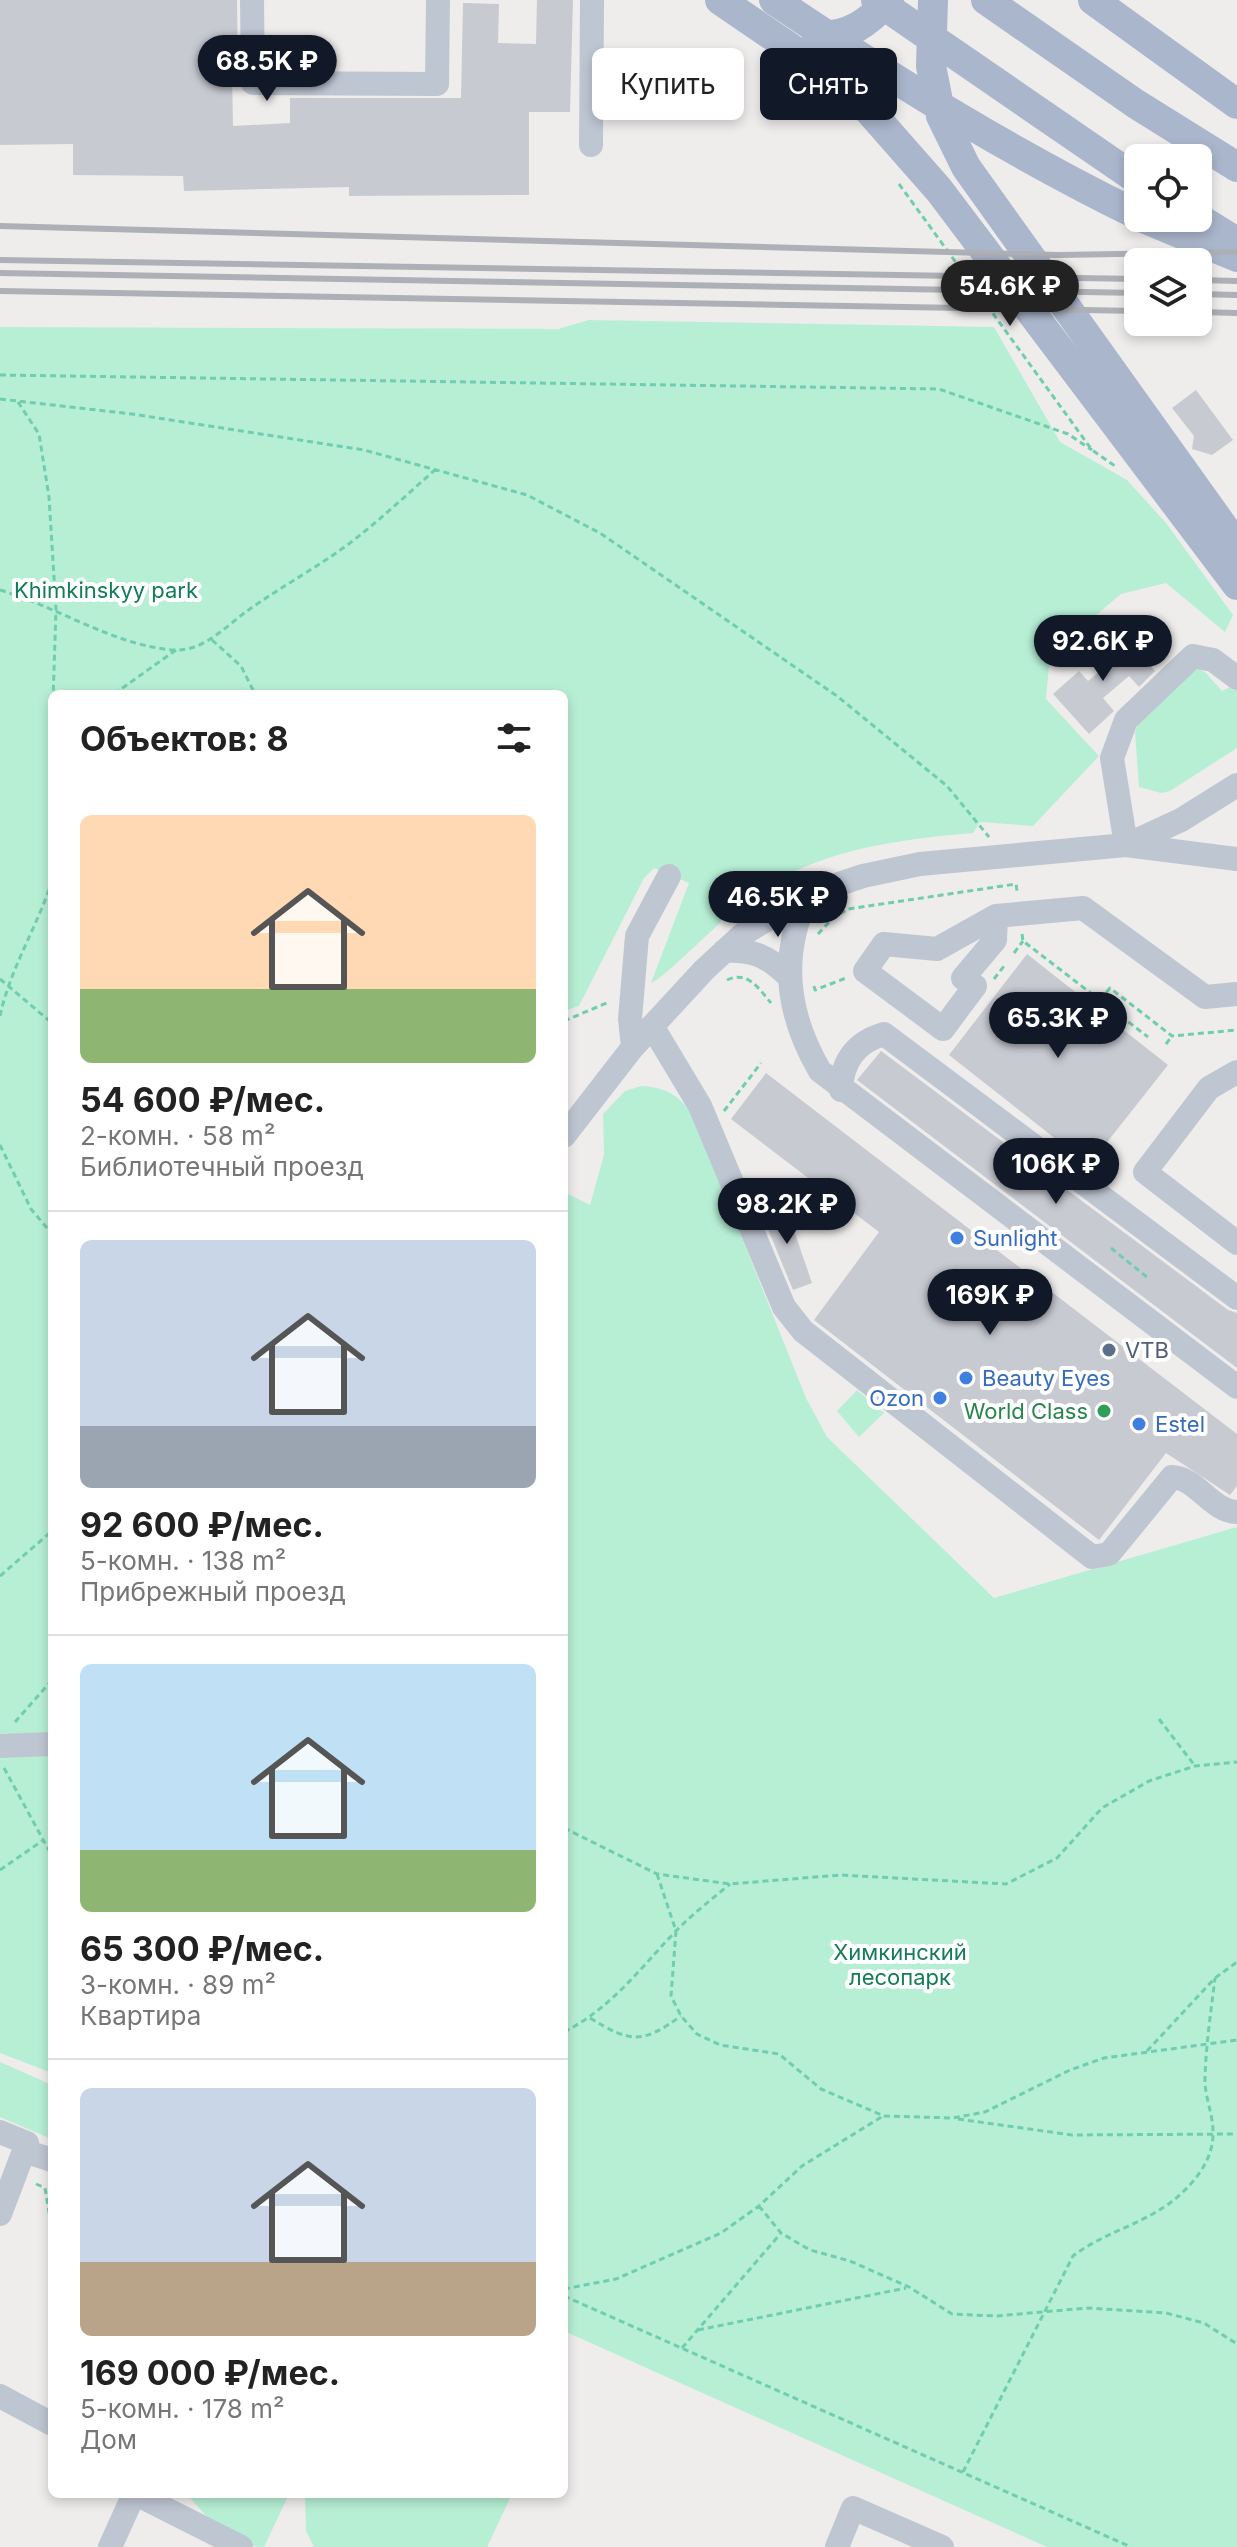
<!DOCTYPE html>
<html lang="ru">
<head>
<meta charset="utf-8">
<style>
	body { margin:0; font-family:Inter,sans-serif; background:#f6f6f6; color:#222; height:100vh; display:flex; flex-direction:column; font-size:30px; white-space:nowrap }
	* { box-sizing:border-box; margin:0 }
	p { font-size:26px; color:#767676 }
	.icon { flex:none; width:44px; height:44px; fill:none; stroke:currentColor; stroke-width:2; stroke-linecap:round; stroke-linejoin:round }
	.map { position:relative; flex:1; overflow:hidden }
	.drawer { position:absolute; left:48px; top:690px; width:520px; height:1808px; display:flex; flex-direction:column; background:#fff; border-radius:12px; box-shadow:0 4px 12px #0003 }
	.drawer>* { flex:none }
	.guide { position:absolute; left:592px; top:48px; width:524px; height:72px; display:flex; gap:16px }
	.buttons { position:absolute; left:1124px; top:144px; display:grid; gap:16px }
	.buttons a { display:grid; place-items:center; width:88px; height:88px; border-radius:12px; background:#fff; box-shadow:0 4px 12px #0003; font-size:40px }
	.price { position:absolute; translate:-50% -68px; padding:0 18px; border-radius:28px; background:#111827; color:#fff; font-size:26px; line-height:52px; filter:drop-shadow(0 2px 4px #0008) }
	.price::after { content:''; position:absolute; left:50%; top:48px; width:24px; height:18px; margin-left:-12px; background:inherit; clip-path:polygon(0 0,100% 0,50% 100%) }
	.price.current { background:#222; color:#fff }
	ul { padding:0; list-style:none }
	li { display:grid; align-content:center; gap:16px; height:424px; padding:0 32px }
	li+li { border-top:2px solid #e0e0e0 }
	li span { display:grid; place-items:center; height:248px; border-radius:12px; color:#555 }
	li>.icon { margin-inline-start:auto }
	span .icon { width:144px; height:144px; fill:#fffc; stroke-width:1 }
	li b { font-size:34px }
	h2 { display:flex; justify-content:space-between; align-items:center; height:96px; padding:0 32px; font-size:34px }
	.pill { padding:0 28px; border-radius:12px; background:#fff; box-shadow:0 4px 12px #0003; font-size:28px; line-height:72px }
	.pill.current { background:#111827; color:#fff }
	.map>svg:first-child { display:block }
</style>
</head>
<body>
<div class="map">
<svg width="1237" height="2547" viewBox="0 0 1237 2547">
	<rect width="100%" height="100%" fill="#efecec"/>
	<path fill="#b7efd5" d="M589,320L994,327L1060,442L1127,480L1166,523L1233,615L1225,632L1166,583L1121,594L1050,654L1046,699L1099,756L1033,826L980,822L973,833C891,840 809,851 742,903C724,917 664,979 651,983L689,883L654,868L644,878L579,1006L564,1011V694H52V2073L0,2053V327L558,329Z
		M1194,666L1206,673L1222,691L1237,684V748L1170,791L1161,793L1139,787L1135,732L1145,706Z
		M641,1086C666,1087 681,1096 694,1118L806,1398L827,1437L994,1598L1237,1527V2547H1047L564,2331V1192L590,1205L604,1155L603,1114L625,1091Z
		M857,1390L884,1413L859,1437L837,1411Z
		M0,2062L52,2085L49,2138L0,2117Z
		M187,2494H289L264,2547C233,2547 206,2517 187,2494Z
		M305,2494H512L487,2547H314L306,2531Z"/>
	<path fill="#c8cad2" d="M0,0H237L238,76H232L233,126L290,123V98H461L463,3L499,4L498,43L536,44L537,0H573L570,112H529V195L349,196V187L184,191L183,176L73,175V144L0,145Z
		M1196,390L1233,440L1212,455L1192,449L1194,436L1172,408Z
		M1117,629L1155,671L1139,687L1129,676L1103,698L1114,711L1089,734L1053,694L1079,671L1088,681L1114,659L1100,643Z
		M1027,954L1168,1065L1089,1165L949,1055Z
		M881,1051L1228,1310L1237,1313V1368L857,1080Z
		M766,1073L1237,1434V1486L1230,1495L1166,1453L1099,1540L814,1320L879,1232L731,1119Z
		M785,1204L812,1283L793,1290L761,1212Z"/>
	<g fill="none" stroke-linecap="round" stroke-linejoin="round">
		<path stroke="#6fcead" stroke-width="3" stroke-dasharray="6 4" stroke-linecap="butt" d="M899,184L1092,450L1115,466
			M0,375L939,389L1068,434L1092,450
			M0,399L132,414L364,450L527,495L600,533L837,696L947,786L989,837
			M18,402L39,434L49,497L56,609L52,731
			M0,590C58,607 113,645 173,650C203,652 225,627 247,611C282,586 320,566 354,540C383,517 410,492 437,468
			M212,640L241,666L255,694
			M114,694L176,650
			M818,934L833,918L848,909L1016,884L1017,891
			M1022,934L1023,941L1148,1037
			M1014,953L1023,941
			M0,979L52,1023
			M994,979L1004,966
			M727,980C748,970 759,989 771,1003
			M814,986L815,990L846,978
			M1100,1000L1110,988L1172,1036L1237,1030
			M0,1016C10,969 37,927 52,881
			M564,1021L609,1002
			M1166,1044L1172,1036
			M724,1111L761,1063
			M0,1145L31,1209L52,1234
			M1111,1248L1148,1278
			M0,1576L52,1531
			M1159,1719L1195,1766
			M15,1722L52,1680
			M4,1768L52,1856
			M564,1828L657,1874L730,1884L840,1875L1006,1884L1057,1858L1102,1808L1149,1781L1195,1766L1237,1762
			M0,1870L42,1841
			M657,1874L676,1931L671,1996L681,2016L697,2034L720,2045L779,2054L821,2089L884,2116L953,2118L985,2112L1070,2070L1104,2058L1237,2040
			M590,2018C631,2043 642,2044 681,2016
			M564,2032C611,2008 638,1971 674,1933C691,1915 711,1900 730,1884
			M1147,2051L1215,1978L1237,1962
			M958,2119L1072,2135L1237,2134
			M36,2184L45,2188L52,2230
			M759,2206L781,2233L810,2250L850,2261L909,2287L952,2314L996,2316L1088,2308L1166,2313L1204,2323L1237,2344
			M564,2289L616,2279L721,2233L759,2206L802,2166L883,2116
			M564,2296L1131,2547
			M698,2330L906,2288
			M682,2348L781,2233
			M963,2472L1073,2256C1103,2233 1140,2225 1170,2203C1192,2186 1214,2161 1213,2132C1213,2113 1204,2095 1205,2077C1206,2044 1211,2011 1215,1978"/>
		<path stroke="#bec6d2" stroke-width="24" d="M252,0L253,83L437,84L438,0
			M591,145L592,0
			M1129,844L1181,820L1237,785
			M1126,845L1112,758L1126,720L1193,656L1213,660L1237,678
			M809,894C779,954 786,1013 820,1071L1237,1387
			M996,916L995,940L963,978L975,986L943,1029L865,971L884,944L937,949L996,916L1083,908L1205,997L1237,994
			M724,951C751,949 768,956 787,975
			M652,1026L700,1106L784,1307L803,1331L1092,1557L1109,1554L1172,1477C1197,1478 1211,1511 1237,1512
			M633,1047L630,1019L637,936L669,876
			M1237,1072L1209,1088L1145,1172L1237,1243
			M841,1090C842,1061 856,1042 884,1034L1237,1298
			M564,1136L633,1047L704,970L743,934L809,894L863,876L920,864L1126,845L1237,859
			M0,1746L52,1744
			M0,2132L27,2143L0,2214
			M24,2151L52,2160
			M0,2396L52,2424
			M136,2494L241,2547
			M110,2547L134,2494
			M837,2547L853,2508L942,2547"/>
		<path stroke="#aab6cc" stroke-width="30" d="M720,0L833,77L866,107L939,190L1237,585
			M774,0C891,79 1011,153 1138,215
			M876,0L1138,180
			M933,0L931,66L941,116L966,167L1237,546
			M986,0L1136,104L1237,167
			M1093,0L1237,104
			M817,36C849,37 868,23 889,0
			M1143,218L1237,257
			M1198,218L1237,242"/>
		<path stroke="#aeb0b7" stroke-width="6" d="M0,226L1058,255L1237,252
			M0,260L1138,279
			M0,273L1138,293
			M1198,280L1237,281
			M0,291L1138,311
			M1198,294L1237,295
			M1198,312L1237,313"/>
	</g>
	<g fill="#3f7fe0" stroke="#fff" stroke-width="3">
		<circle cx="957" cy="1238" r="8"/>
		<circle cx="966" cy="1378" r="8"/>
		<circle cx="940" cy="1398" r="8"/>
		<circle cx="1139" cy="1424" r="8"/>
	</g>
	<circle fill="#5c6f8a" stroke="#fff" stroke-width="3" cx="1109" cy="1350" r="8"/>
	<circle fill="#2e9e5b" stroke="#fff" stroke-width="3" cx="1104" cy="1411" r="8"/>
	<g text-anchor="middle" stroke-width="8" stroke-linejoin="round" paint-order="stroke">
		<g font-size="22" fill="#147c57" stroke="#fff">
			<text x="106" y="598">Khimkinskyy park</text>
			<text x="900" y="1960">Химкинский<tspan x="900" dy="25">лесопарк</tspan></text>
		</g>
		<g font-size="22" fill="#366cbe" stroke="#fff" text-anchor="start">
			<text x="973" y="1246">Sunlight</text>
			<text x="982" y="1386">Beauty Eyes</text>
			<text x="924" y="1406" text-anchor="end">Ozon</text>
			<text x="1155" y="1432">Estel</text>
		</g>
		<g font-size="22" fill="#4e5e75" stroke="#fff" text-anchor="start">
			<text x="1125" y="1358">VTB</text>
		</g>
		<g font-size="22" fill="#27864d" stroke="#fff" text-anchor="end">
			<text x="1088" y="1419">World Class</text>
		</g>
	</g>
</svg>
<div class="buttons">
<a><svg class="icon" aria-label="locate" viewBox="0 0 24 24"><circle cx="12" cy="12" r="6"/><path d="M12 2v4M12 18v4M2 12h4M18 12h4"/></svg></a>
<a><svg class="icon" aria-label="layers" viewBox="0 0 24 24"><path d="M12 4l9 5-9 5-9-5zM3 14l9 5 9-5"/></svg></a>
</div>
<b class="price" style="left:267px;top:103px">68.5K ₽</b>
<b class="price current" style="left:1010px;top:328px">54.6K ₽</b>
<b class="price" style="left:1103px;top:683px">92.6K ₽</b>
<b class="price" style="left:778px;top:939px">46.5K ₽</b>
<b class="price" style="left:1058px;top:1060px">65.3K ₽</b>
<b class="price" style="left:1056px;top:1206px">106K ₽</b>
<b class="price" style="left:787px;top:1246px">98.2K ₽</b>
<b class="price" style="left:990px;top:1337px">169K ₽</b>
<div class="guide">
<a class="pill">Купить</a>
<a class="pill current">Снять</a>
</div>
<section class="drawer">
<h2>Объектов: 8<svg class="icon" aria-label="filters" viewBox="0 0 24 24"><path d="M4 7h16M4 17h16"/><circle cx="9" cy="7" r="2"/><circle cx="15" cy="17" r="2"/></svg></h2>
<ul>
<li><span style="background:linear-gradient(#ffd9b3 70%,#8fb573 0)"><svg class="icon" aria-label="home" viewBox="0 0 24 24"><path d="M3 11l9-7 9 7M6 9v11h12V9"/></svg></span><div><b>54 600 ₽/мес.</b><p>2-комн. · 58 m²</p><p>Библиотечный проезд</p></div></li>
<li><span style="background:linear-gradient(#c9d6e8 75%,#9aa5b1 0)"><svg class="icon" aria-label="home" viewBox="0 0 24 24"><path d="M3 11l9-7 9 7M6 9v11h12V9"/></svg></span><div><b>92 600 ₽/мес.</b><p>5-комн. · 138 m²</p><p>Прибрежный проезд</p></div></li>
<li><span style="background:linear-gradient(#bfe0f5 75%,#8fb573 0)"><svg class="icon" aria-label="home" viewBox="0 0 24 24"><path d="M3 11l9-7 9 7M6 9v11h12V9"/></svg></span><div><b>65 300 ₽/мес.</b><p>3-комн. · 89 m²</p><p>Квартира</p></div></li>
<li><span style="background:linear-gradient(#c9d6e8 70%,#b9a48a 0)"><svg class="icon" aria-label="home" viewBox="0 0 24 24"><path d="M3 11l9-7 9 7M6 9v11h12V9"/></svg></span><div><b>169 000 ₽/мес.</b><p>5-комн. · 178 m²</p><p>Дом</p></div></li>
</ul>
</section>
</div>
</body>
</html>
